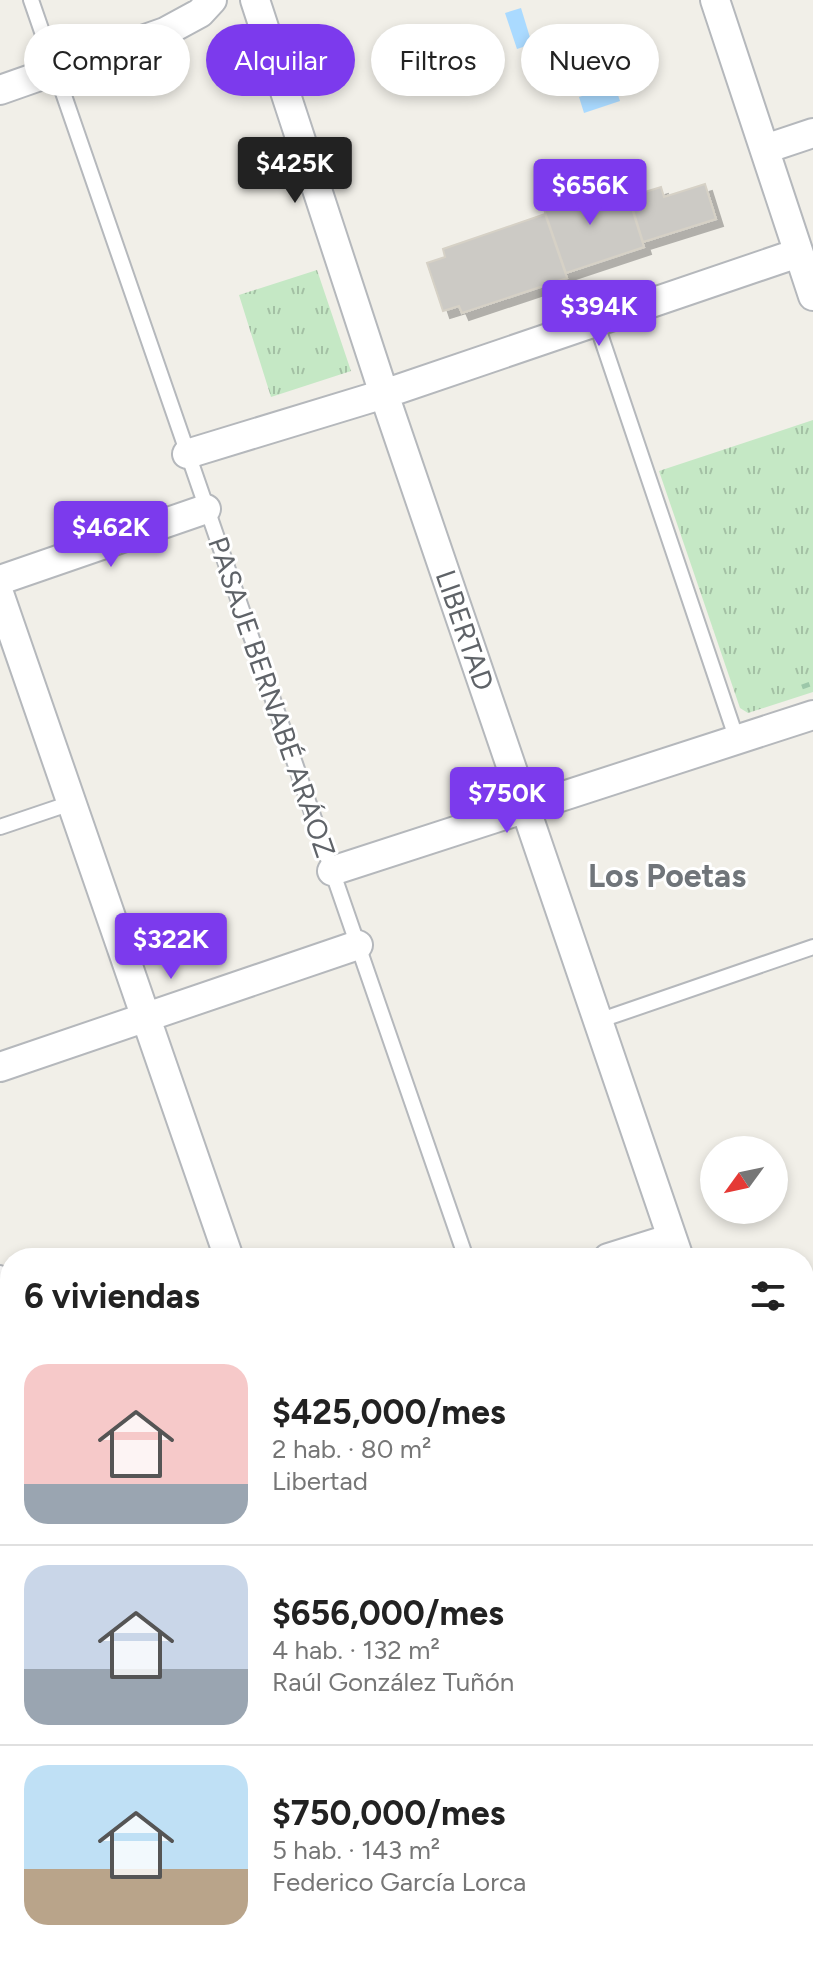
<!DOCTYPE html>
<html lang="es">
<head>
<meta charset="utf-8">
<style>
	body { margin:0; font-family:Figtree,sans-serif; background:#f6f6f6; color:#222; height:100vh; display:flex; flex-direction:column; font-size:30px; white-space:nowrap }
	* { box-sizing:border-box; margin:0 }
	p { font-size:26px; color:#767676 }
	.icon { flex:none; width:44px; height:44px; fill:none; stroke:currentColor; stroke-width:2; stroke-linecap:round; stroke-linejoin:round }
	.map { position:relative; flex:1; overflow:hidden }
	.sheet { position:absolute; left:0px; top:1248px; width:814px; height:714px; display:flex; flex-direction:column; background:#fff; border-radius:32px 32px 0 0; box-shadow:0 4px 12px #0003 }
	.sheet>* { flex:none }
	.guide { position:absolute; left:24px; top:24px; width:766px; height:72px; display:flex; gap:16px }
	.needle { width:52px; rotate:237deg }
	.fabs { position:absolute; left:700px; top:1136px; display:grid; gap:16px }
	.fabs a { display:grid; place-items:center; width:88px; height:88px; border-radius:50%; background:#fff; box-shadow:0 4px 12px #0003; font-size:40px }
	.price { position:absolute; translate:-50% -68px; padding:0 18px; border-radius:8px; background:#7c3aed; color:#fff; font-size:26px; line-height:52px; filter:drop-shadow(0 2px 4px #0008) }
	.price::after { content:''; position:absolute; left:50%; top:48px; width:24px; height:18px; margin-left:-12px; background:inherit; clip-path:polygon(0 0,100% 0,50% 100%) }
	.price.on { background:#222; color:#fff }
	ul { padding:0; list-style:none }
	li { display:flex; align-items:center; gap:24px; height:200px; padding:0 24px }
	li+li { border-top:2px solid #e0e0e0 }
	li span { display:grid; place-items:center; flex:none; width:224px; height:160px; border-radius:24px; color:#555 }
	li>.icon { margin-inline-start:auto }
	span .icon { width:96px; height:96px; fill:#fffc; stroke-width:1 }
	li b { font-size:34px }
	h2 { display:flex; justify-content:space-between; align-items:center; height:96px; padding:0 24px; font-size:34px }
	.chip { padding:0 28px; border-radius:36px; background:#fff; box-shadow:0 4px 12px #0003; font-size:28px; line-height:72px }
	.chip.on { background:#7c3aed; color:#fff }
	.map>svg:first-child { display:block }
</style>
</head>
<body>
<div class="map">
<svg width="813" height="1961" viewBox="0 0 813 1961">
	<defs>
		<pattern id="park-tufts" width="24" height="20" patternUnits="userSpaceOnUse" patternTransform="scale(2)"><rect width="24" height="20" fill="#c5e8c5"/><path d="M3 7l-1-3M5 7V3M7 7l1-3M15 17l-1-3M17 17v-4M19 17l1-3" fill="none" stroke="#a3c0a4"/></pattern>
		<filter id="shadow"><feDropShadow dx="7" dy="7" stdDeviation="0" flood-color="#0004"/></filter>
	</defs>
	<rect width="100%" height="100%" fill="#f1efe8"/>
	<path fill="url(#park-tufts)" d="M317,270L351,371L271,397L239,295Z
		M813,420V692L748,713L740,708L659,471Z"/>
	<path fill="#aadaff" d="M521,8L532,44L517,49L505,13Z
		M477,61L481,76L446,87L441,71Z
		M615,86L620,101L584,113L579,97Z"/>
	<path fill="#cccac5" stroke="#d6d1c6" stroke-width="2" filter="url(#shadow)" d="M556,182L564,203L598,191L602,202L627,193L644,247L566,273L537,189Z
		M705,184L716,219L643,242L629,197L661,187L664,197Z
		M545,214L567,278L462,313L459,306L443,311L427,263L445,257L443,249Z"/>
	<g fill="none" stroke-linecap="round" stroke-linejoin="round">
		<g stroke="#b5b8bc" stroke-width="18">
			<path id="service" d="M31,0L466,1258
				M596,322L737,740
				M0,827L71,803
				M598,1021L813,947
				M0,1273L10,1302"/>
		</g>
		<g stroke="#b5b8bc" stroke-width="32">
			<path id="minor" d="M255,0L384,394L679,1258
				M715,0L813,296
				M0,90L165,32L200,13L212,0
				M765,149L813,133
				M187,454L384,394L798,253
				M0,580L206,509
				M0,596L229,1258
				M332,871L813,715
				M0,1067L358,945
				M608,1258L672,1238
				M804,1475L813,1470
				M0,1554L10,1551
				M804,1697L813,1724
				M20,1961L35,1952
				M227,1961L251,1952"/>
		</g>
		<path stroke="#9cc7a9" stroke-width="5" stroke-dasharray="8 4" stroke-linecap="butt" d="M802,687L813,683
			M804,1551L813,1545
			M136,1961L152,1952"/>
		<use href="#service" stroke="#fff" stroke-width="14"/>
		<use href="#minor" stroke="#fff" stroke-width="28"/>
	</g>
	<g text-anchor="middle" stroke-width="6" stroke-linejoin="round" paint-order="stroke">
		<g font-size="28" fill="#5f6368" stroke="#fff">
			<text transform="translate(465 630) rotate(71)" y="10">LIBERTAD</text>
			<text transform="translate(272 697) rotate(71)" y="10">PASAJE BERNABÉ ARÁOZ</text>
		</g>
		<g font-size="32" font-weight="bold" fill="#70757a" stroke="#fff">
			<text x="667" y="887">Los Poetas</text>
		</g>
	</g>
</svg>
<div class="fabs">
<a><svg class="needle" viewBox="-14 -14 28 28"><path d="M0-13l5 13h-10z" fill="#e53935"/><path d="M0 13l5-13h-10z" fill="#767676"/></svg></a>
</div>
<b class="price on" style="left:295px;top:205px">$425K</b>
<b class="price" style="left:590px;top:227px">$656K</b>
<b class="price" style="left:599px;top:348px">$394K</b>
<b class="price" style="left:111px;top:569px">$462K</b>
<b class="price" style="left:507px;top:835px">$750K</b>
<b class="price" style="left:171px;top:981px">$322K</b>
<div class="guide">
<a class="chip">Comprar</a>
<a class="chip on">Alquilar</a>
<a class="chip">Filtros</a>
<a class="chip">Nuevo</a>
</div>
<section class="sheet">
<h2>6 viviendas<svg class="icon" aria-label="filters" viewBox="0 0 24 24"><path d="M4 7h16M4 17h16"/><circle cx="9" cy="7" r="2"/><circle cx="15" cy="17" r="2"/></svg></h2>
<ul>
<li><span style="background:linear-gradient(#f6c9c9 75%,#9aa5b1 0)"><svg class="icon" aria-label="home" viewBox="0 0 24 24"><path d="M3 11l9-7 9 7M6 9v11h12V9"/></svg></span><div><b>$425,000/mes</b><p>2 hab. · 80 m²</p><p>Libertad</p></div></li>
<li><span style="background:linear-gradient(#c9d6e8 65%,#9aa5b1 0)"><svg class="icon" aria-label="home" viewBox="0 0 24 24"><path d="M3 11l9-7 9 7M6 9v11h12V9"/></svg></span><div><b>$656,000/mes</b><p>4 hab. · 132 m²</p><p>Raúl González Tuñón</p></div></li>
<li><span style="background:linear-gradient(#bfe0f5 65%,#b9a48a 0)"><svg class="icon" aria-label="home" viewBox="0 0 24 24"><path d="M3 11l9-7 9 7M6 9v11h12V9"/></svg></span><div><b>$750,000/mes</b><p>5 hab. · 143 m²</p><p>Federico García Lorca</p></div></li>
</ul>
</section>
</div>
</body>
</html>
